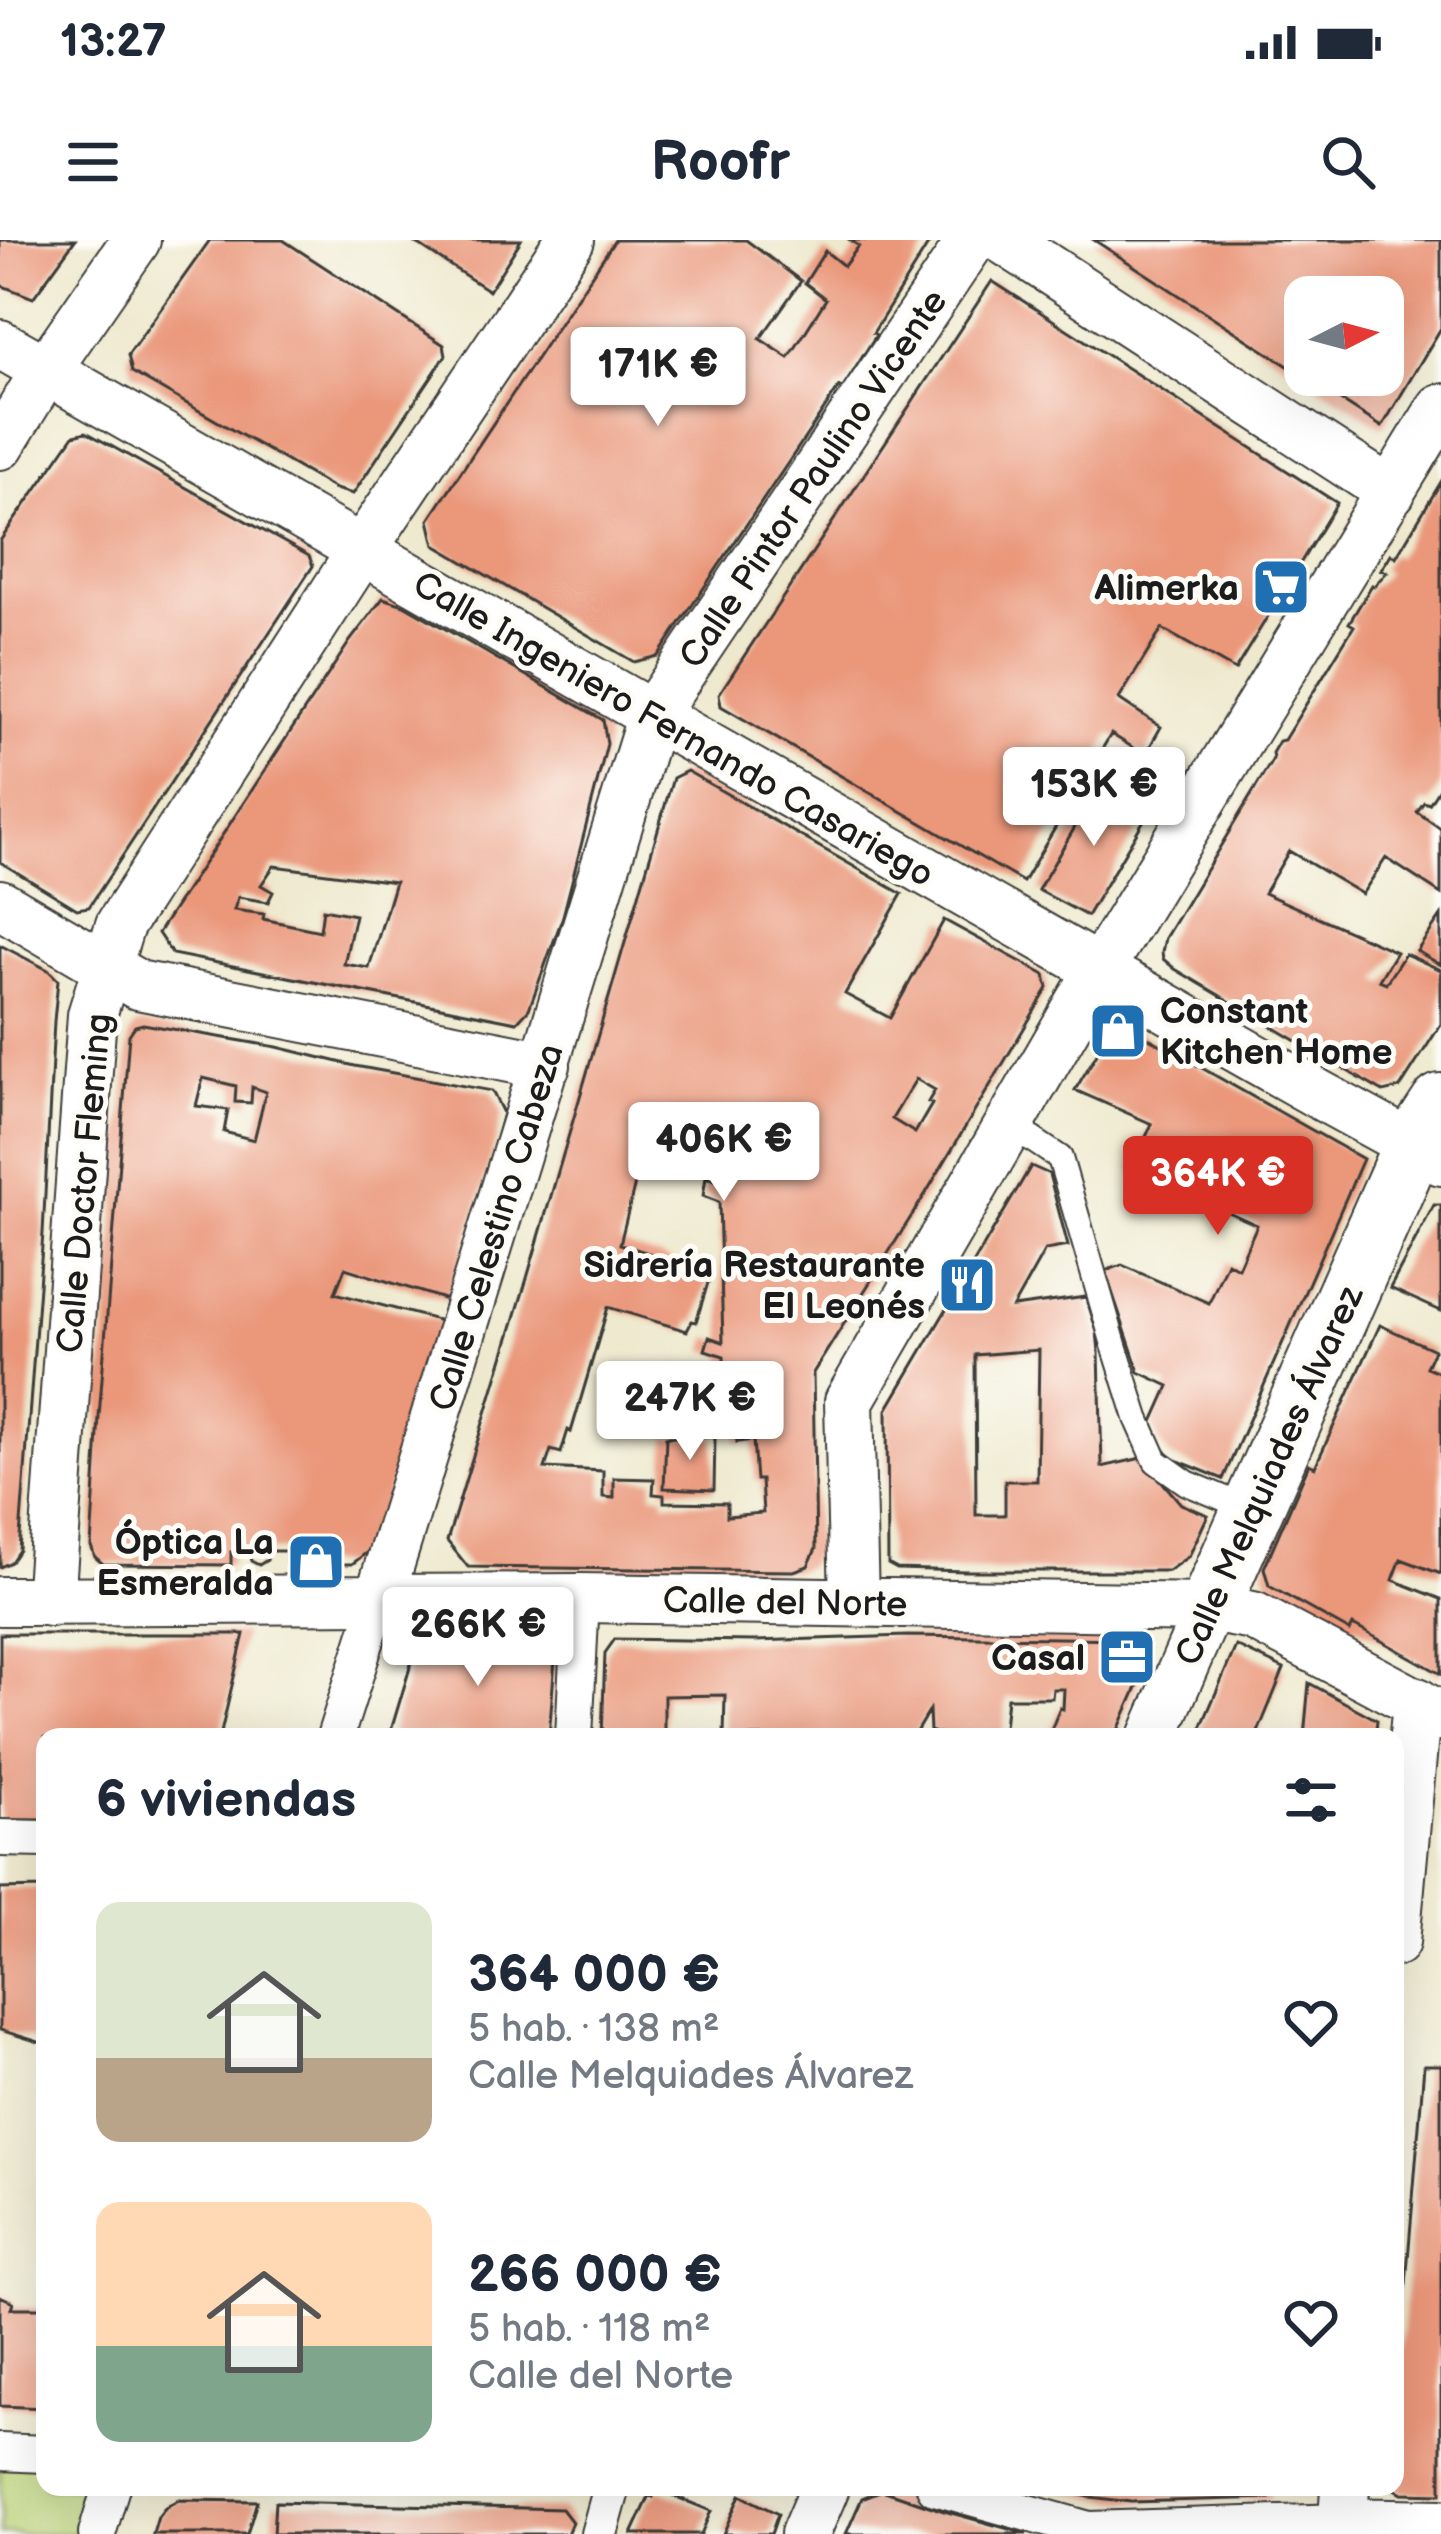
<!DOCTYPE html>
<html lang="es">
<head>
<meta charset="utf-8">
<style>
	body { margin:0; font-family:"Balsamiq Sans",sans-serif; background:#f2f2f3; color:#1f2937; height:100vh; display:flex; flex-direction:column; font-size:45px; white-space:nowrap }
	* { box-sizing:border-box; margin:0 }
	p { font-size:39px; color:#747a83 }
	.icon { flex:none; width:66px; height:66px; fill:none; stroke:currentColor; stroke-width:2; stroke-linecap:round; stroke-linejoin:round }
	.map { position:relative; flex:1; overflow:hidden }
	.sheet { position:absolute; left:36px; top:1488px; width:1368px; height:768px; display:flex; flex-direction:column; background:#fff; border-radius:24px; box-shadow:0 12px 48px #0002 }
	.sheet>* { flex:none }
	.needle { width:78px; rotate:84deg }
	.buttons { position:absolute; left:1284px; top:36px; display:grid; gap:24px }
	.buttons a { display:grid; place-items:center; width:120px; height:120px; border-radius:24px; background:#fff; box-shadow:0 12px 48px #0002; font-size:60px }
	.price { position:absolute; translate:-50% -102px; padding:0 27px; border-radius:12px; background:#fff; color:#222; font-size:39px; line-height:78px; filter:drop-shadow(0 3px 6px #0008) }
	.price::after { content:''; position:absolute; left:50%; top:72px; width:36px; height:27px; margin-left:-18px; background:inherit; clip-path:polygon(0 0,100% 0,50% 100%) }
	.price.current { background:#d93025; color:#fff }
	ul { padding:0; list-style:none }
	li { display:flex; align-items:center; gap:36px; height:300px; padding:0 60px }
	li span { display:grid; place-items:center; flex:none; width:336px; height:240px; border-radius:24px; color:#555 }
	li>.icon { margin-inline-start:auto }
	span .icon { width:144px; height:144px; fill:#fffc; stroke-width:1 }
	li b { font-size:51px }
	h2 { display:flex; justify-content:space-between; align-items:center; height:144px; padding:0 60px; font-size:51px }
	.status { display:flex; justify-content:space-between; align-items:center; height:84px; padding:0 60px; background:#fff; direction:ltr }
	.status svg { height:33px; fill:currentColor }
	header { display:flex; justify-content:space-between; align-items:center; height:156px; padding:0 60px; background:#fff; font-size:54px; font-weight:600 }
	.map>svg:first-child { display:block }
</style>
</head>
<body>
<div class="status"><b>13:27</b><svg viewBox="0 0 49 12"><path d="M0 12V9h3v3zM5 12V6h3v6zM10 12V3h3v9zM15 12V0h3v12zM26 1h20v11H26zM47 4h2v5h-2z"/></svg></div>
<header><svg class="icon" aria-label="menu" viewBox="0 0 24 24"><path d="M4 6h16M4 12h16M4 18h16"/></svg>Roofr<svg class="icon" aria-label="search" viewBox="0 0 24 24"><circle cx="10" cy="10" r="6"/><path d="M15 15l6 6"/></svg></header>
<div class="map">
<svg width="1441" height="2294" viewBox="0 0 1441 2294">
	<rect width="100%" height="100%" fill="#fdfcf7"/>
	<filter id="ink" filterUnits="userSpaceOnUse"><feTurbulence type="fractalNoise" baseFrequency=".00833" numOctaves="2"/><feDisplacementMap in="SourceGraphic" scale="24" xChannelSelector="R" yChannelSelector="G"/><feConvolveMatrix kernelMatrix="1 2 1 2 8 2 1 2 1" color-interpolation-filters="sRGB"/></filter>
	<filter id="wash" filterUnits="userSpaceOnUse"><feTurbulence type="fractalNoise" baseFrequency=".004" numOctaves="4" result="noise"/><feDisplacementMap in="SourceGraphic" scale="48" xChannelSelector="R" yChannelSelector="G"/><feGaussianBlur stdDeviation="2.7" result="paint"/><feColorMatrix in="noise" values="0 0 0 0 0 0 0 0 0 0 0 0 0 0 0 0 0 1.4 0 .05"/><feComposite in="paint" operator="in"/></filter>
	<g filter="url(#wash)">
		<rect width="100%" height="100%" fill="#eee9ce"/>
		<path fill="#b9d176" stroke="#6a7649" stroke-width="3" d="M0,2212L45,2214V2247H111L97,2294H0Z"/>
		<g id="blocks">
			<path fill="#ea977a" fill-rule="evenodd" d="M0,0H75L33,58L0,45Z
				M210,0H283L444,105L446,115L353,254L335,249L132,132L128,115Z
				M411,0H521L489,51Z
				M615,0H746L801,41L760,99L789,118L826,59L805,43L825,11L844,26L859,6L850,0H931L873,93L876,95L843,148L839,147L658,416L634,422L435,305L429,280Z
				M1094,0H1441V88L1382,187ZM1305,57H1383V135H1305Z
				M992,41L1337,263L1235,430L1162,389L1119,459L1161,487L1145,515L1111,494L1023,642L721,466L719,454Z
				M86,192L309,316L313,326L89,667L77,669L0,622V301L74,195Z
				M1441,242V545L1429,564L1424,562L1417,572L1441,589V654L1386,618L1362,654L1289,611L1264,653L1396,712L1379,740L1386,743L1405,714L1441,730V784L1400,848L1383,852L1175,729L1163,719L1162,712L1165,698L1273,519L1272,513L1279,501L1284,500L1354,386L1349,383L1372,345L1374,346L1387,332L1381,330L1391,314L1396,317Z
				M383,358L404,365L603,480L607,504L563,676L529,769L517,782L172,714L158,693L350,401ZM274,626L395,642L369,728L344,724L355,675L323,669L320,691L263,679L264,674L234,670L238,657L268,662L273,652L261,645Z
				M687,531L902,654L845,754L890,778L944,680L1045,735L1048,748L926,953L813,1133L816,1309L808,1326L794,1331L468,1327L447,1301L525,1045L673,538ZM916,839L935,850L928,862L932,864L915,893L892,879ZM645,873L717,897L718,941L706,937L703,956L719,962L723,1102L709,1097L705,1110L724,1116L725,1176H736L737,1202L753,1200L756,1240H761L763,1273L727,1276V1263L664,1262V1255L653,1254L654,1239L614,1238V1258L603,1257V1231L545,1228L551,1210L561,1213L568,1190L571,1192L608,1067L687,1091L692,1081L696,1082L711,1033L620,1004L637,935L628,933Z
				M1102,541L1150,570L1087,676L1038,650Z
				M1441,676V725L1417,711Z
				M0,705L48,730L58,740L54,781L43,993L19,1310L11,1322L0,1327Z
				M1117,780L1363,919L1223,1239L1171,1218L1160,1204L1152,1184L1169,1146L1139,1132L1105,1031L1122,1025L1209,1063L1227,1022L1238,1028L1257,985L1131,929L1152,884L1075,850Z
				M143,784L277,807L355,826L492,851L503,873L481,955L447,1060L345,1028L335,1053L441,1081L370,1310L352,1324H286V1311H268L267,1320L259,1325L251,1321L249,1312H231V1325L103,1324L95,1317L91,1306L99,1177L129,795L135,786ZM203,838L236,846L235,862L251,863L252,847L266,852L254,900L224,892L228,870L196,866Z
				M1031,926L1049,934L1068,1006L1045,1010L1013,1067L1086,1057L1097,1092L1099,1112L1102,1227L1142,1218L1181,1264L1208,1275L1189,1316L1168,1331H965L897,1329L888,1324L887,1170ZM1039,1110L1037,1241H1005V1275H976L975,1115Z
				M1434,965H1441V1071L1390,1048Z
				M1380,1085L1434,1110L1426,1127L1441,1133V1334L1401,1319L1393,1340L1441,1359V1434L1353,1385L1350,1391L1269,1346L1264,1328L1309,1224L1315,1227Z
				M666,1197H715L714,1250L664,1248Z
				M0,1394H244L220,1497H45V1580H0Z
				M907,1396L1133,1399L1143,1405L1148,1415L1146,1427L1115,1497H1048L1060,1468L1063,1469L1064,1449H1053L1052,1458H1007L1003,1497H948L930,1491L929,1470L913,1497H724L725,1455L664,1456V1497H602L605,1413L615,1399L755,1401Z
				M551,1398L556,1406L549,1497H389L414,1414L429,1399Z
				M1236,1406L1284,1429L1256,1497H1197Z
				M1309,1443L1377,1480L1375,1497H1304Z
				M45,1648V1804L0,1790V1649Z
				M1424,1825H1441V2254L1402,2253L1395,2249V2141H1398Z
				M0,2056L13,2062L11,2068H45V2168L0,2166Z
				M1053,2247H1270V2258L1131,2262L1090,2257L1053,2249Z
				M657,2249L711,2271L701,2294H632L650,2255L653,2257Z
				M882,2250L944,2271L1027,2294H846L862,2258Z
				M740,2255L778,2274L771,2294H723Z
				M178,2260L257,2261L247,2294H153L158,2277L166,2267Z
				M275,2262L562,2269L572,2282L567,2294H273Z"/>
		</g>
	</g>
	<g filter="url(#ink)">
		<use href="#blocks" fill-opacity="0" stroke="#3c3b37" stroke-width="3"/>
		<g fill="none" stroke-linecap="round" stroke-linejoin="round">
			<g stroke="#3c3b37" stroke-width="28">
				<path id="service" d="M1009,884L1060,918L1114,1105L1137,1178L1156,1221L1187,1243L1252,1270"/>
			</g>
			<g stroke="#3c3b37" stroke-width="40">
				<path id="pedestrian" d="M335,1497L379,1359
					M574,1497L581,1358
					M0,1598L45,1599
					M0,2212L45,2214
					M935,2247L1089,2290L1343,2282
					M97,2294L111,2247
					M599,2294L612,2247"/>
			</g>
			<g stroke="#3c3b37" stroke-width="52">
				<path id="minor" d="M1004,0L1391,252
					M0,104L1318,854L1441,921
					M0,205L46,130L136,0
					M0,664L138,745L546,825
					M379,1359L652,475L972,0
					M0,1361L581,1358L1209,1368L1253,1376L1441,1476
					M50,1362L92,775L120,685L362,310L570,0
					M854,1362L849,1161L1099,730L1441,168
					M1153,1497L1209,1368
					M1395,1702L1417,1462
					M1345,2247L1343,2282L1441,2284
					M805,2294L825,2247"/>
			</g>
			<g stroke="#3c3b37" stroke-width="64">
				<path id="tertiary" d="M1209,1368L1412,908L1441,864"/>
			</g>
			<use href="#service" stroke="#fff" stroke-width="24"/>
			<use href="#pedestrian" stroke="#fff" stroke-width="36"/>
			<use href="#minor" stroke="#fff" stroke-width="48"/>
			<use href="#tertiary" stroke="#fff" stroke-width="60"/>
		</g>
	</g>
	<defs>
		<g id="supermarket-square" transform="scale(3)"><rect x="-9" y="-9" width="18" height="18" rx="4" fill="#1f6fb2" stroke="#fdfcf7"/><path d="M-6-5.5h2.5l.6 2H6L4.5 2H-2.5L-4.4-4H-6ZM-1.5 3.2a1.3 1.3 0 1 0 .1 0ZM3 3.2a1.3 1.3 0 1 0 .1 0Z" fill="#fff"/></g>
		<g id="shop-square" transform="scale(3)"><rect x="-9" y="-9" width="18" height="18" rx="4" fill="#1f6fb2" stroke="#fdfcf7"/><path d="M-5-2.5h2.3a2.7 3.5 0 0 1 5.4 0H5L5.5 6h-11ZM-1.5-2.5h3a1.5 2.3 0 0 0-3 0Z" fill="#fff"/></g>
		<g id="restaurant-square" transform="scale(3)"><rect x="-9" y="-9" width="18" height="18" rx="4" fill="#1f6fb2" stroke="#fdfcf7"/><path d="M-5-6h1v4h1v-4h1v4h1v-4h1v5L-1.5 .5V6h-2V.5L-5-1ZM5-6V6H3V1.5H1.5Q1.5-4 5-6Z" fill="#fff"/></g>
		<g id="office-square" transform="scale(3)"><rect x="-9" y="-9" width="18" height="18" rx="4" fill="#1f6fb2" stroke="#fdfcf7"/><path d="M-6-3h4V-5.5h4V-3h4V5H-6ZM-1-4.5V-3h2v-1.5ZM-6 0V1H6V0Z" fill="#fff"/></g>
	</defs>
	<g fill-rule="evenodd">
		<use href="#supermarket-square" x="1281" y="347"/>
		<use href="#shop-square" x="1118" y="791"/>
		<use href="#restaurant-square" x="967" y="1045"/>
		<use href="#shop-square" x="316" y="1322"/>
		<use href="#office-square" x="1127" y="1417"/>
	</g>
	<g text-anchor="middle" stroke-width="10" stroke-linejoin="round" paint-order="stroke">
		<g font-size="36" fill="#1c1c1c" stroke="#fdfcf7">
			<text transform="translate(812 238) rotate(-56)" y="13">Calle Pintor Paulino Vicente</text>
			<text transform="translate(674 488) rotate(30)" y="13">Calle Ingeniero Fernando Casariego</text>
			<text transform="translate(83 943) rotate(-85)" y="13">Calle Doctor Fleming</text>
			<text transform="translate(495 987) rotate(-73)" y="13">Calle Celestino Cabeza</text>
			<text transform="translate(1268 1235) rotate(-66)" y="13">Calle Melquiades Álvarez</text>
			<text transform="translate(785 1361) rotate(1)" y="13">Calle del Norte</text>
		</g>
		<g font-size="36" font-weight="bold" fill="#1c1c1c" stroke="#fdfcf7" text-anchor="end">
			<text x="1239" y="360">Alimerka</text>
			<text x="1160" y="783" text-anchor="start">Constant<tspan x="1160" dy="41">Kitchen Home</tspan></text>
			<text x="925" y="1037">Sidrería Restaurante<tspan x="925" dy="41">El Leonés</tspan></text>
			<text x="274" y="1314">Óptica La<tspan x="274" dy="41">Esmeralda</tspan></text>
			<text x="1085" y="1430">Casal</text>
		</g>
	</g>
</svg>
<div class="buttons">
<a><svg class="needle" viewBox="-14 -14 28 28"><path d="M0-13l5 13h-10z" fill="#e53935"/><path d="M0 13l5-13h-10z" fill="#747a83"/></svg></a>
</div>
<b class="price" style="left:658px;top:189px">171K €</b>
<b class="price" style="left:1094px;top:609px">153K €</b>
<b class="price" style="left:724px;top:964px">406K €</b>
<b class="price current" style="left:1218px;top:998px">364K €</b>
<b class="price" style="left:690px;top:1223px">247K €</b>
<b class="price" style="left:478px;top:1449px">266K €</b>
<section class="sheet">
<h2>6 viviendas<svg class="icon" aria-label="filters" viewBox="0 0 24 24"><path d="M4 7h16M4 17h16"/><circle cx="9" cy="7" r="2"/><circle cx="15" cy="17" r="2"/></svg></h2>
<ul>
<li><span style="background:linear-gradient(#dfe7d0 65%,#b9a48a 0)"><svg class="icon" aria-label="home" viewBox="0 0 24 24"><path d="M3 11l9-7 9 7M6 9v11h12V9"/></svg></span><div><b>364 000 €</b><p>5 hab. · 138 m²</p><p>Calle Melquiades Álvarez</p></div><svg class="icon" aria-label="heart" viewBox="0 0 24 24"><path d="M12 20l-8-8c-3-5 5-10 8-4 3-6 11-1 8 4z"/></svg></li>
<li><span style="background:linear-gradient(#ffd9b3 60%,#7fa58c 0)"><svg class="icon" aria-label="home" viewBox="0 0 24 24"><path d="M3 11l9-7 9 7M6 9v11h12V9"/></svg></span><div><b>266 000 €</b><p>5 hab. · 118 m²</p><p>Calle del Norte</p></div><svg class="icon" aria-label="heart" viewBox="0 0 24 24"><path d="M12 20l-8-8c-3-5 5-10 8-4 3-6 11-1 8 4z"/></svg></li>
</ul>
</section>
</div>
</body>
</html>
